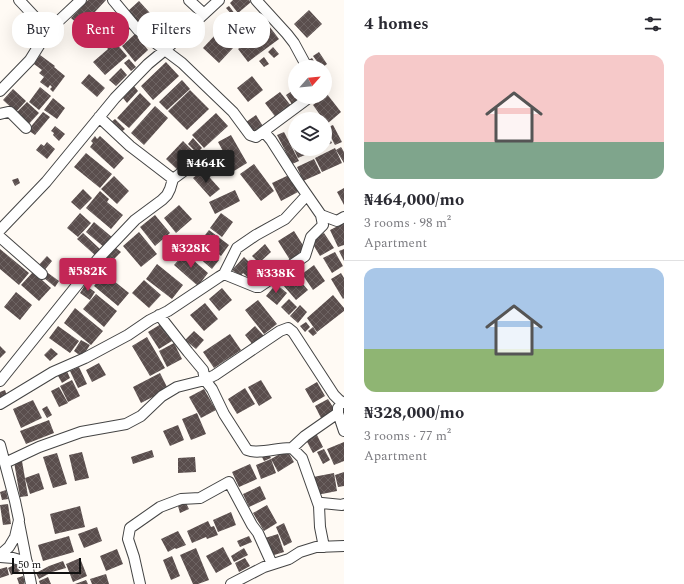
<!DOCTYPE html>
<html lang="en">
<head>
<meta charset="utf-8">
<style>
	body { margin:0; font-family:Spectral,serif; background:#f7f7f7; color:#2b2b33; height:100vh; display:flex; flex-direction:column; font-size:15px; white-space:nowrap }
	* { box-sizing:border-box; margin:0 }
	p { font-size:13px; color:#7c7c81 }
	.icon { flex:none; width:22px; height:22px; fill:none; stroke:currentColor; stroke-width:2; stroke-linecap:round; stroke-linejoin:round }
	.map { position:relative; flex:1; overflow:hidden }
	.drawer { display:flex; flex-direction:column; background:#fff; width:340px }
	.drawer>* { flex:none }
	.guide { position:absolute; left:12px; top:12px; width:272px; height:36px; display:flex; gap:8px }
	.needle { width:26px; rotate:63deg }
	.controls { position:absolute; left:288px; top:60px; display:grid; gap:8px }
	.controls a { display:grid; place-items:center; width:44px; height:44px; border-radius:50%; background:#fff; box-shadow:0 4px 16px #0002; font-size:20px }
	.scale { position:absolute; left:12px; bottom:10px; width:69px; box-sizing:border-box; padding-left:4px; border:2px solid #111; border-top:0; font-size:11px; line-height:14px; white-space:nowrap; color:#111; -webkit-text-stroke:3px #fff; paint-order:stroke }
	.price { position:absolute; translate:-50% -34px; padding:0 9px; border-radius:4px; background:#c32656; color:#fff; font-size:13px; line-height:26px; filter:drop-shadow(0 1px 2px #0008) }
	.price::after { content:''; position:absolute; left:50%; top:24px; width:12px; height:9px; margin-left:-6px; background:inherit; clip-path:polygon(0 0,100% 0,50% 100%) }
	.price.on { background:#222; color:#fff }
	ul { padding:0; list-style:none }
	li { display:grid; align-content:center; gap:8px; height:212px; padding:0 20px }
	li+li { border-top:1px solid #e1e1e2 }
	li span { display:grid; place-items:center; height:124px; border-radius:12px; color:#555 }
	li>.icon { margin-inline-start:auto }
	span .icon { width:72px; height:72px; fill:#fffc; stroke-width:1 }
	li b { font-size:17px }
	h2 { display:flex; justify-content:space-between; align-items:center; height:48px; padding:0 20px; font-size:17px }
	.pill { padding:0 14px; border-radius:16px; background:#fff; box-shadow:0 4px 16px #0002; font-size:14px; line-height:36px }
	.pill.on { background:#c32656; color:#fff }
	main { display:flex; flex:1; min-height:0 }
	.map>svg:first-child { display:block }
</style>
</head>
<body>
<main>
<div class="map">
<svg width="344" height="584" viewBox="0 0 344 584">
	<defs>
		<pattern id="building-cross-hatch" width="8" height="8" patternUnits="userSpaceOnUse"><rect width="8" height="8" fill="#5a4e4d"/><path d="M0 0l8 8M0 8l8-8" fill="none" stroke="#6d6362"/></pattern>
	</defs>
	<rect width="100%" height="100%" fill="#fffaf4"/>
	<path fill="url(#building-cross-hatch)" d="M88,0H106L81,27L71,18Z
		M233,0H249L251,2L238,13L230,3Z
		M139,1L160,24L149,34L128,11Z
		M229,6L235,14L233,16L226,8Z
		M309,10L322,24L307,38L294,24Z
		M122,19L131,28L115,42L127,56L105,75L93,62L108,49L100,39Z
		M164,24L170,29L160,42L154,37Z
		M269,26L279,39L248,62L238,49Z
		M217,33L233,48L219,63L203,48Z
		M135,34L148,50L135,62L122,46Z
		M242,34L246,38L241,44L237,40Z
		M273,47L279,54L274,58L268,52Z
		M319,52L327,64L323,67H321L313,56Z
		M40,55L55,66L54,67L65,76L53,92L50,89L52,87L50,85L48,88L40,82L44,77L39,73L42,70L34,64Z
		M264,57L269,64L264,67L259,61Z
		M312,58L318,67H309L305,62Z
		M129,59L136,67L131,71L124,63Z
		M166,62L179,76L153,100L141,86Z
		M121,68L127,75L116,86L109,80Z
		M89,74L105,88L97,97L81,83Z
		M252,76L263,90L248,102L237,88Z
		M182,80L190,89L167,110L159,102Z
		M134,86L138,91L127,103L123,98Z
		M40,87L51,96L39,110L29,102Z
		M13,89L26,101L16,112L3,100Z
		M295,89V97H301L303,99L293,106L286,95Z
		M190,90L209,109L187,130L168,111Z
		M280,92L292,107L277,119L265,103Z
		M140,93L151,104L129,128L117,118Z
		M327,94L341,112L327,124L325,121V119H323L313,105L323,97H325V95Z
		M53,98L65,108L57,119L44,110Z
		M27,102L39,113L27,126L15,114Z
		M155,106L168,118L144,145L131,133Z
		M43,112L50,117L35,135L28,130Z
		M216,113L228,126L204,148L192,135Z
		M256,115L264,128L254,135L246,122Z
		M115,119L125,129L120,133L110,123Z
		M333,125L342,142L335,145L326,128Z
		M55,126L65,134L59,141L53,135L54,133L51,131Z
		M325,129L332,143L325,146Z
		M284,132L299,161L292,164L277,135Z
		M231,135L247,163L234,171L218,142Z
		M95,136L97,139L100,136L124,158L114,169L90,147L93,143L91,141Z
		M193,138L202,148L197,153L188,144Z
		M295,138V149H313L314,151L298,158L290,141Z
		M183,141L197,155L180,172L166,159Z
		M47,142L55,149L47,159L36,150L41,144L44,146Z
		M341,147L344,152V163L336,150Z
		M335,148L342,163L322,172L315,158Z
		M86,153L112,174L100,188L74,167Z
		M314,159L321,173L303,181L297,167Z
		M254,164L274,191L261,201L240,174Z
		M203,170L220,189L210,197L193,178Z
		M289,175L298,192L281,201L272,183Z
		M114,176L129,191L117,204L101,189Z
		M18,178L20,183L15,186L12,180Z
		M344,188V205L337,192Z
		M83,189L92,198L80,210L71,202Z
		M235,190L240,201L215,214L209,202Z
		M100,191L109,199L107,202L123,215L111,229L86,208Z
		M179,205L192,219L176,233L164,218Z
		M80,213L91,223L78,237L67,228Z
		M221,213L233,222L222,237L210,228Z
		M155,215L170,233L155,246L140,227Z
		M94,222L113,238L105,248L86,232Z
		M344,223V245L338,247L330,230Z
		M209,230L229,245L221,256L201,240Z
		M294,231L306,250L290,260L278,241Z
		M139,232L157,254L141,267L123,246Z
		M83,233L101,250L96,256L77,239Z
		M324,233L334,248L320,256L311,241Z
		M265,244L271,252L259,263L252,256Z
		M116,248L121,252L106,267L102,262Z
		M205,248L219,260L212,269L198,257Z
		M0,249L29,273L19,285L0,269Z
		M344,249V261L339,251Z
		M335,252L343,266L332,273L323,258Z
		M185,253L208,273L198,286L174,265Z
		M47,256L52,261L43,272L37,267Z
		M244,257L261,274L253,282L243,273L241,276L232,270Z
		M157,264L183,285L172,299L146,279Z
		M314,265L325,281L313,290L302,274Z
		M71,267L81,275L77,279L67,272Z
		M33,272L51,288L39,301L21,285Z
		M48,273L59,281L55,287L44,278Z
		M104,273L129,293L118,306L94,286Z
		M341,273L344,278V298L343,299L331,279Z
		M295,275L308,290L296,300L283,285Z
		M144,280L161,295L149,308L132,293Z
		M276,284L287,293L277,305L266,296Z
		M85,285L95,292L90,300L80,293Z
		M222,288L232,300L219,311L209,299Z
		M16,292L32,305L20,320L4,307Z
		M96,294L117,311L104,327L83,309Z
		M333,295L344,308V311L317,332L307,318Z
		M289,299L297,307L289,315L281,307Z
		M258,300L277,324L264,334L245,310Z
		M205,303L218,319L204,331L190,315Z
		M300,305L307,312L298,323L290,316Z
		M75,308L103,331L91,345L64,323Z
		M306,322L310,327L305,332L300,326Z
		M161,324L172,341L159,349L148,332Z
		M58,326L79,341L70,353L49,338Z
		M255,326L264,336L253,345L245,335Z
		M313,327L317,333L313,336L308,331Z
		M194,331L204,340L196,349L185,340Z
		M230,334L241,350L214,368L203,352Z
		M147,337L165,368L150,376L132,346Z
		M81,340L90,345L82,357L74,351Z
		M174,343L182,359L167,367L159,351Z
		M0,346L6,352L0,358Z
		M51,348L58,354L50,361L44,355Z
		M99,363L106,375L92,382L86,370Z
		M79,367L87,384L78,388L70,371Z
		M66,369L70,378L62,383L57,374Z
		M160,373L168,389L141,403L133,387Z
		M72,380L80,396L68,402L60,386Z
		M261,380L272,398L259,406L248,387Z
		M317,382L325,396L313,403L305,389Z
		M59,387L68,403L59,407L51,391Z
		M245,388L255,404L237,414L228,399Z
		M204,389L216,410L201,418L189,397Z
		M5,390L7,396L0,399V392Z
		M328,399L336,412L322,420L315,406Z
		M33,400L42,418L21,428L13,409Z
		M47,406L52,415L47,418L42,409Z
		M197,413L206,434L191,440L182,419Z
		M49,420L54,433L26,444L20,431Z
		M178,425L184,440L170,446L163,431Z
		M316,433L323,447L313,453L305,438Z
		M344,442V461L334,465L327,449Z
		M324,449L330,460L323,464L317,452Z
		M152,450L154,457L133,464L131,457Z
		M287,450L294,462L278,472L271,459Z
		M82,452L89,478L75,481L69,455Z
		M57,453L67,484L53,488L43,457Z
		M269,454L271,458L264,461L262,457Z
		M195,457L196,472L178,473V458Z
		M271,459L276,473L261,479L256,465Z
		M22,461L28,496L20,497L14,462Z
		M250,464L257,479L239,487L232,472Z
		M344,472V486L338,487L335,475Z
		M39,473L44,489L30,494L25,478Z
		M334,473L337,491L317,495L313,477Z
		M260,486L266,499L249,507L243,494Z
		M6,490L8,499L2,500L0,492Z
		M186,503L189,509L180,513L178,506Z
		M8,504L11,524L3,525L0,505Z
		M267,505L277,523L264,531L253,513Z
		M80,506L85,527L55,534L50,514Z
		M231,512L236,525L218,532L213,520Z
		M208,521L211,527L214,526L218,535L207,539L206,537L192,543L187,531Z
		M284,523L292,542L284,546L276,527Z
		M97,527L102,541L84,548L78,534Z
		M178,531L186,545L176,549L175,548L168,552L161,539Z
		M278,534L284,552L271,556L265,538Z
		M69,536L74,552L43,561L38,545Z
		M249,536L252,542L240,547L237,541Z
		M223,547L232,564L216,573L206,556Z
		M196,548L209,580L198,584H193L180,555Z
		M244,548L248,555L234,562L231,556Z
		M117,549L123,564L106,571L100,556Z
		M172,556L180,576L171,580L163,560Z
		M80,558L87,576L73,582L66,564Z
		M245,558L250,566L239,572L235,563Z
		M63,561L66,568L52,572L39,579L36,573L49,566Z
		M16,564L20,571L11,575L8,568Z
		M7,567L9,575L0,578V569Z
		M106,574L109,584H92L90,579Z
		M23,576L25,582L24,583L25,584H19L17,578Z
		M48,577L51,584H40L39,581Z
		M86,580L88,584H75Z"/>
	<g fill="none" stroke-linecap="round" stroke-linejoin="round">
		<g stroke="#444" stroke-width="12">
			<path id="minor" d="M113,0L138,30L182,63L233,112L250,135L256,137L310,97
				M189,0L204,14
				M256,0L287,34L294,43L307,67
				M48,31L81,0
				M0,91L30,60L48,31L19,0
				M0,114L8,112H10L26,128
				M99,117L130,146L173,179
				M321,215L337,221L344,217
				M0,230L46,182L115,98L148,64L165,50L219,0
				M0,237L42,274
				M224,274L237,248L256,235L285,219L307,195
				M159,315L188,352L203,370L205,380L212,389L224,414L247,450C259,455 279,447 292,448L305,436L338,413
				M0,381L98,259L135,220L162,200L167,195L170,189L173,179L203,157
				M0,404L53,372L85,358L128,335L150,320L168,311L219,277L224,274L256,287H259L305,256L311,237L323,225L321,215L296,179L271,140L264,132
				M338,408V413L344,431
				M0,445L15,501L19,520L15,537L9,547L0,555
				M292,448L302,458L319,506
				M5,463L39,447L81,432L126,424L141,416L162,396L177,387L205,380L215,375L280,331L288,328L293,332L334,395L339,400L344,403
				M19,523L31,584
				M324,547L320,527L319,506L320,504L322,503L342,505L344,504
				M0,557L13,558L27,562
				M140,584L134,557L128,539L130,528L160,507L181,499L200,498L229,482L252,525L258,533L272,564
				M231,584L264,567L289,559L300,552L316,547L344,546"/>
		</g>
		<use href="#minor" stroke="#fff" stroke-width="10"/>
	</g>
</svg>
<div class="controls">
<a><svg class="needle" viewBox="-14 -14 28 28"><path d="M0-13l5 13h-10z" fill="#e53935"/><path d="M0 13l5-13h-10z" fill="#7c7c81"/></svg></a>
<a><svg class="icon" aria-label="layers" viewBox="0 0 24 24"><path d="M12 4l9 5-9 5-9-5zM3 14l9 5 9-5"/></svg></a>
</div>
<div class="scale">50 m</div>
<b class="price on" style="left:206px;top:184px">₦464K</b>
<b class="price" style="left:191px;top:269px">₦328K</b>
<b class="price" style="left:88px;top:292px">₦582K</b>
<b class="price" style="left:276px;top:294px">₦338K</b>
<div class="guide">
<a class="pill">Buy</a>
<a class="pill on">Rent</a>
<a class="pill">Filters</a>
<a class="pill">New</a>
</div>
</div>
<section class="drawer">
<h2>4 homes<svg class="icon" aria-label="filters" viewBox="0 0 24 24"><path d="M4 7h16M4 17h16"/><circle cx="9" cy="7" r="2"/><circle cx="15" cy="17" r="2"/></svg></h2>
<ul>
<li><span style="background:linear-gradient(#f6c9c9 70%,#7fa58c 0)"><svg class="icon" aria-label="home" viewBox="0 0 24 24"><path d="M3 11l9-7 9 7M6 9v11h12V9"/></svg></span><div><b>₦464,000/mo</b><p>3 rooms · 98 m²</p><p>Apartment</p></div></li>
<li><span style="background:linear-gradient(#a9c7e8 65%,#8fb573 0)"><svg class="icon" aria-label="home" viewBox="0 0 24 24"><path d="M3 11l9-7 9 7M6 9v11h12V9"/></svg></span><div><b>₦328,000/mo</b><p>3 rooms · 77 m²</p><p>Apartment</p></div></li>
</ul>
</section>
</main>
</body>
</html>
